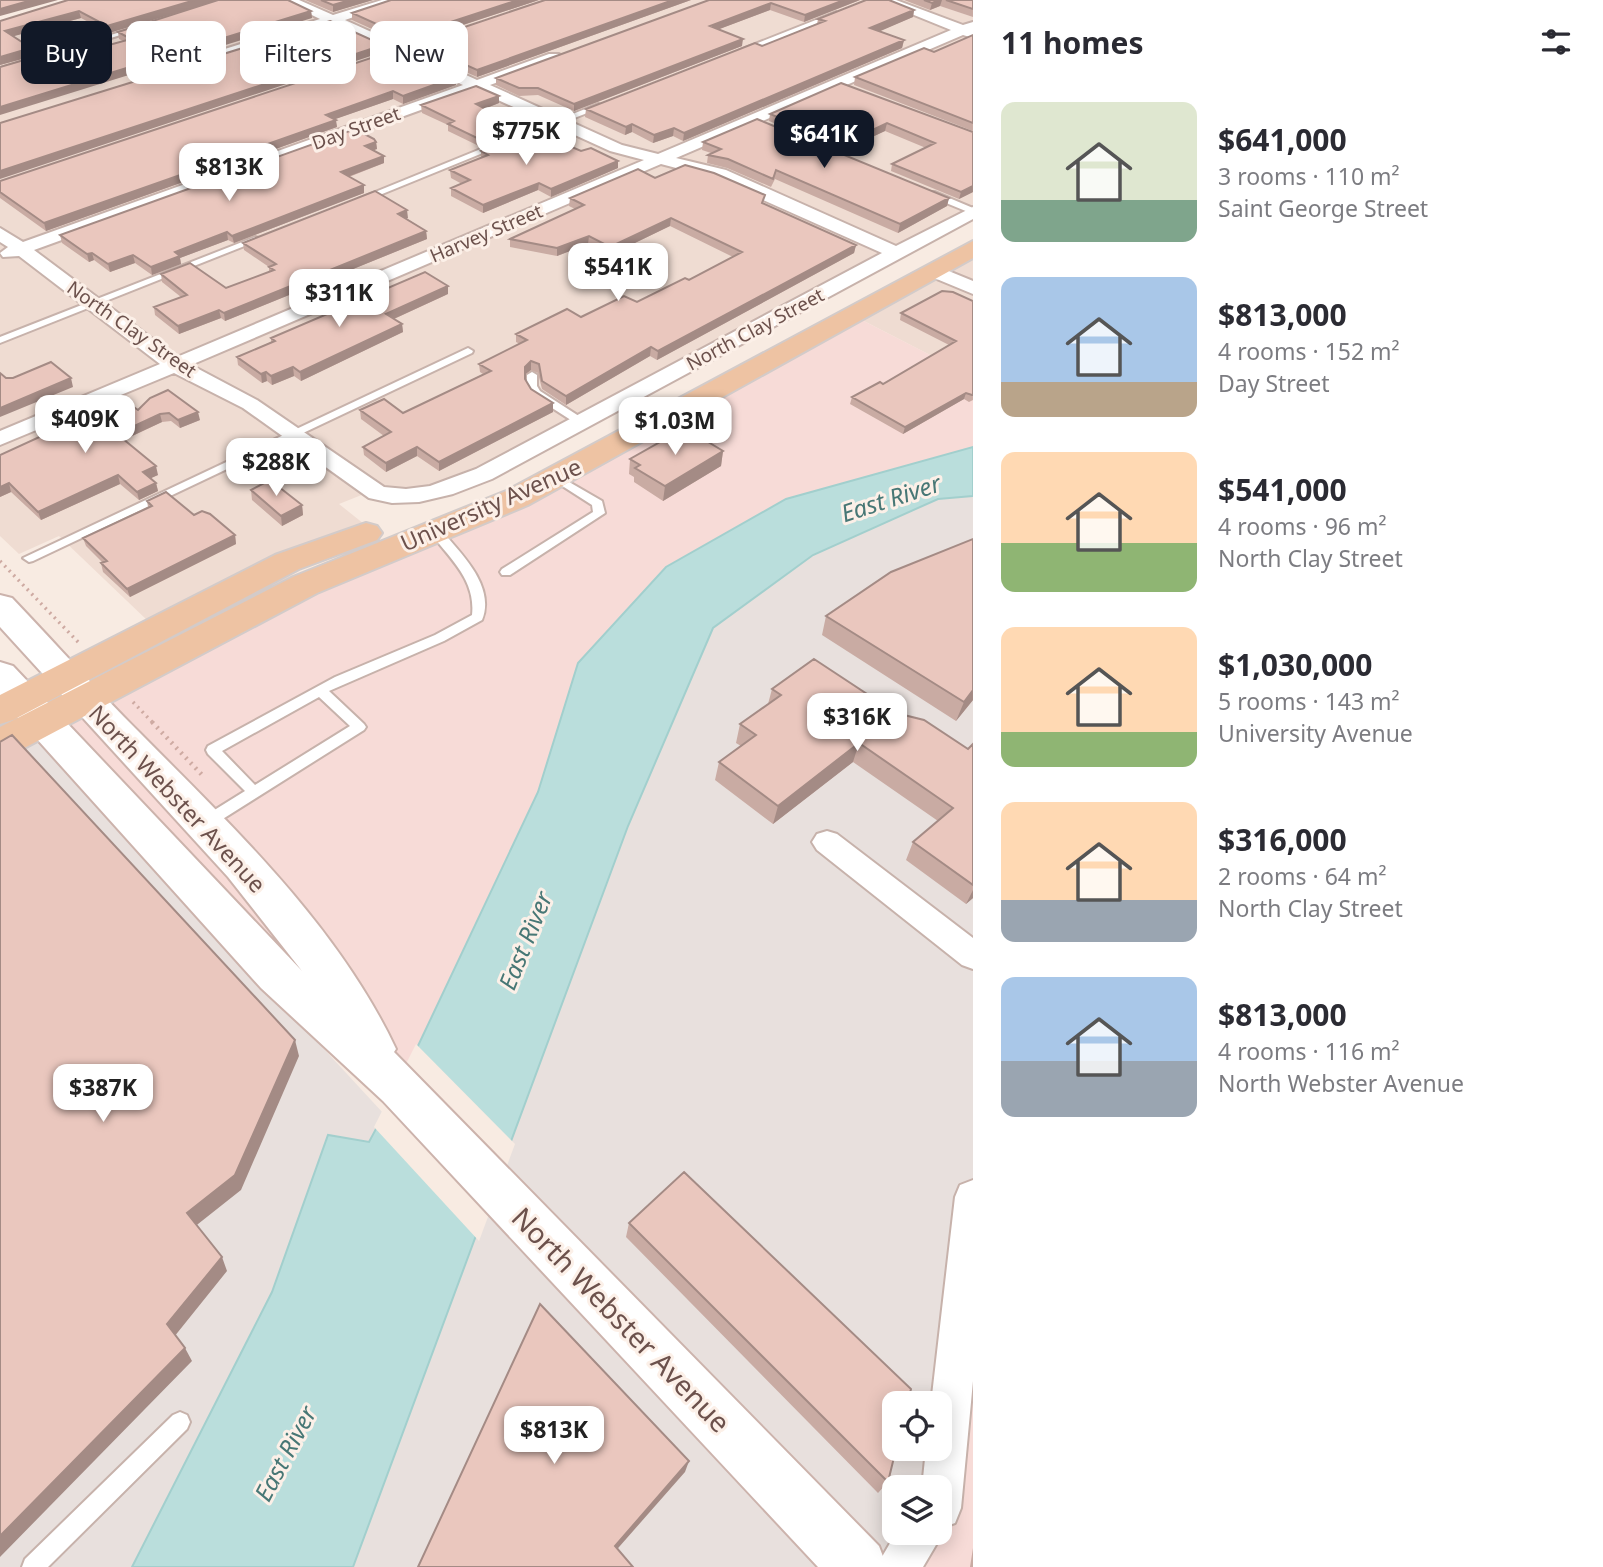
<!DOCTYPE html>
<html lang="en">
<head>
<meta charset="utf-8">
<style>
	body { margin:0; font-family:"Noto Sans",sans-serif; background:#f2f2f3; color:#2b2b33; height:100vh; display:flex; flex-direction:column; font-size:26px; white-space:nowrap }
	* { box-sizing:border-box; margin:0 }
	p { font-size:23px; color:#7c7c81 }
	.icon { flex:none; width:38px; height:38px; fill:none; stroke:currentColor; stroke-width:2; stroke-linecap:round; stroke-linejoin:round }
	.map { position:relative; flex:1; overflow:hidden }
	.drawer { display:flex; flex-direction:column; background:#fff; width:630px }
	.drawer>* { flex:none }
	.banner { position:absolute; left:21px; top:21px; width:665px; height:63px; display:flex; gap:14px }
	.buttons { position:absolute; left:882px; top:1391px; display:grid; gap:14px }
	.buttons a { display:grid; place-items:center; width:70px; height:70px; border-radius:14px; background:#fff; box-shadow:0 4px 18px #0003; font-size:35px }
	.price { position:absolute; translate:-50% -60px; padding:0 16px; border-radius:14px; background:#fff; color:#222; font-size:23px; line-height:46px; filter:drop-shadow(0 2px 4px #0008) }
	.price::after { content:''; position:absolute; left:50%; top:42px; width:21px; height:16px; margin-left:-10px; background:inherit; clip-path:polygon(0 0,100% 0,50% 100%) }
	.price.current { background:#111827; color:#fff }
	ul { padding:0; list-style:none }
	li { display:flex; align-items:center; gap:21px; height:175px; padding:0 28px }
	li span { display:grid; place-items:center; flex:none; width:196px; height:140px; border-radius:14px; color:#555 }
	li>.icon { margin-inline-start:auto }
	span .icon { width:84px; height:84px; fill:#fffc; stroke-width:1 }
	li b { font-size:30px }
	h2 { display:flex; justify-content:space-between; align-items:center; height:84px; padding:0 28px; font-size:30px }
	.tag { padding:0 24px; border-radius:14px; background:#fff; box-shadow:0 4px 18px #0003; font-size:24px; line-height:63px }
	.tag.current { background:#111827; color:#fff }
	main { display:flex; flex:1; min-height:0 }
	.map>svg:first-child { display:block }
</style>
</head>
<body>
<main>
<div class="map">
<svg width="973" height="1567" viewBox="0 0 973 1567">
	<rect width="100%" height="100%" fill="#f8ebe2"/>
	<path fill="#efdcd2" d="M94,0H973V205L490,461L425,487L364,494L339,504L364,524L149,622L59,536L19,554L0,536V26Z
		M973,257V377L862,320Z"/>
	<path fill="#f7dbd7" d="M852,315L973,377V447L786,499L666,567L578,663L538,792L399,1086L42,721L517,498Z
		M967,1253L973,1258V1567H897L940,1533Z"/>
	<path fill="#e8e0dd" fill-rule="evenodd" d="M973,496V1258L967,1254L940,1508V1488H894V1533H922L897,1567H353L628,826L713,628L813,555L938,499ZM894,1404H940V1449H894Z
		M35,742L41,743L384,1114L369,1142L328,1135L272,1292L132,1567H0V756Z"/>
	<path fill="#badedc" stroke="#a2cfcd" stroke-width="2" d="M973,447V496L938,499L813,555L713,628L628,826L353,1567H132L272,1292L328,1135L369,1142L399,1086L538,792L578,663L666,567L786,499Z"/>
	<path fill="#f8ebe2" d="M416,1044L515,1144L479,1241L374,1127Z"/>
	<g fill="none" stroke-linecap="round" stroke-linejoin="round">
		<g stroke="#c7b2ab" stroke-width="4">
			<path id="lane" d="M836,12L838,15L747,52L740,50Z
				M134,28L140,29L0,72V68Z
				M598,104L605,106L521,139L514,137Z
				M493,144L500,146L365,201L358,199Z
				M929,192H935L973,208V214L929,196Z
				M255,237L262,239L0,343V337Z
				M468,348L473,351L472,353L33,561L29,562L23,558Z
				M532,372L537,375V386L540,391L585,420V424H577L532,395L527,386V375Z
				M557,475L602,501L605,513L510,575H502L500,572L502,569L593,512L592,505L553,480V476Z
				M435,527L439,528C460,552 496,586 482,620L444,641L329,691L364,724L366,727L364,730L210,827H200L198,823L200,819L245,791L208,754L206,750L208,746L335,677L435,635L472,615C476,579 449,558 429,531ZM319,697L350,726L255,785L222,751Z
				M180,1412L187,1415L190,1422L187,1429L48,1567H22L25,1559L173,1415Z"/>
		</g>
		<g stroke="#c7b2ab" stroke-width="4">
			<path id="street" d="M281,0H299L333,15L382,0H403L345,20L477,80L549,54H559V60L490,85L622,145L658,154L951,30L877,0H896L963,25L973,22V38L963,35L676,158L726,170L896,246L973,207V219L492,479L453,494L419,502L392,503L369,498L243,408L174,373L0,445V431L160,364L19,256L3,257L0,253L8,247L0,242V228L23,242L463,85L331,25L222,59H212V53L320,19ZM476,90L610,151L644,160L177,357L34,250ZM661,164L714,178L882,253L476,469L430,486L406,489L384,487L257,400L191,365Z
				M934,265L973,281V294L927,275L925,271Z
				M827,831L837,834L973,938V969L962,965L817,850L812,842L817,834Z
				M973,1180V1381L961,1508L955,1523L941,1528L943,1533L923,1567H876L896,1533H940V1488H922L926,1449H940V1404H931L955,1197L960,1185Z"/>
		</g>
		<g stroke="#ccb3ac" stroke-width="4">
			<path id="secondary" d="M0,595L12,598C55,643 96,689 140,733C234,828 338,926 396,1049L394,1052L879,1546L887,1567H818L383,1101L261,988L0,698V662L13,666L302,971L228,877L0,627Z"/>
		</g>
		<g stroke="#d3cbc9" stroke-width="4">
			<path id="primary" d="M973,241V258L528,505L317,593L13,754L0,758V727L293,577L506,491Z
				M366,523L377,526L382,533L377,540L299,569L13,720L0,724V695L275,555Z"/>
		</g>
		<path stroke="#ceaaa2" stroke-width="3.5" stroke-dasharray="2 4.5" stroke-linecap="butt" d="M0,561L80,644
			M133,702L154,724"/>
		<path stroke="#ceaaa2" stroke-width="4.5" stroke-dasharray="2 5" stroke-linecap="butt" d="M152,722L204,777"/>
		<use href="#lane" fill="#fff" fill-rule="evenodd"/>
		<use href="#street" fill="#fff" fill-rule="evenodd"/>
		<use href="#secondary" fill="#fff" fill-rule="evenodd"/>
		<use href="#primary" fill="#eec3a3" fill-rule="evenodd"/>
	</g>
	<path fill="#c9aba3" d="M68,0L311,11L312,18L51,61L123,41L119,39L118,32L189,9L109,33L81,18L13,36L31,48L33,56L0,65V21Z
		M305,0H373L333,12Z
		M539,0L405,44L352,20V13Z
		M545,0H691L477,77L417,50V43Z
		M709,0H860L804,22L770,10L719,29L742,46L574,111L538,95L519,96L496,85V78Z
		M904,0H973V17L940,6L930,10Z
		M914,10L913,17L879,31L904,40L902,48L683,141L673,136L653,143L632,132L625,135L585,117L586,109L762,46L817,24L818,19Z
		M973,35V131L854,85L855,77L934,52Z
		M395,50L456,85L403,104L393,99L335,119L337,127L46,231L0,198V181Z
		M841,83L973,132V192L959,199L891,171L892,164L926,148L885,131L842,151L769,121L770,114Z
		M499,103L484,109L518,126V133L481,147L448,131V125L422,113L421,105Z
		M376,142L377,149L373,150L384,156V163L349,177L364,193L234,243L228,240L180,258L181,264L152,275L135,263L110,272L94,260L89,262L62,243L60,235Z
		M703,142L949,198L947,206L898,233L775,179L771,187L727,168L707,163L708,155L711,153L702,150Z
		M481,151H581L618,161V168L551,197L538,190L483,213L451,196V188L462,184L451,178L450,170L481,158Z
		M655,178L764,204L856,245L854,253L657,360L650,356L566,405L542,389L538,373L531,370L525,375V379L531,389L553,403V412L439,471L417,456L386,472L364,455L363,447L384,436L361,419L360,410L403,413L483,374L480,372L479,364L520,344L516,342V334L637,302L689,280L733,257L670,226L610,255L588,244L557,256L510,247V239L575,209L569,206L570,198Z
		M406,218L426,231L427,239L225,321L221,318L179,334L155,315L154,307L181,297L162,282L161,274L226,288L269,272V267L244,250L243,243L408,218Z
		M448,294L394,319L402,324L403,332L301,381L294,376L272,385L267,381L262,383L238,365L237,357L271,342V338Z
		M973,301V400L969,402L964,399L903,434L850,404L852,397L883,384L949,345L900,320L901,313Z
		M150,398L200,420L180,428L171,421L162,422L124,440L158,475L150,478L156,483L158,491L139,500L120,484L41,520L11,492L0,497V455L89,422L138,410Z
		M723,451L721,466L663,501L634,482V477L629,474L630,459Z
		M251,490L302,505L303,515L282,526L252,500Z
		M147,501L194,515L235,535L236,544L130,597L103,572L101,563H103L86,546L83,538L148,507Z
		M826,616L973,700L956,721L822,635Z
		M772,689L896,713L968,749L973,744V898L966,904L906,860L913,842L938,821L853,762L773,824L715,780L719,762L741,746L736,743L740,724L768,704Z
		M629,1223L888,1482L878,1493L626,1237Z
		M973,1548V1567H970Z"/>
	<path fill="#a48b85" d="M32,0H58L0,16V9Z
		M195,0H220L109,33L107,26Z
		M350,0H373L333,12V5Z
		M518,0H539L405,44V37Z
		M673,0H691L477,77V70Z
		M844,0H860L804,22L805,15Z
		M939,0H942L940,6L930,10L932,3Z
		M771,3L770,10L709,33L710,26Z
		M914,10L913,17L869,36L870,28Z
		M79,11L81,18L7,38L5,31Z
		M311,11L312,18L0,115V107Z
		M743,39L742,46L574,111V104Z
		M904,40L902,48L683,141L684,133Z
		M383,45V52L0,179V171Z
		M31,48L33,56L0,65V57Z
		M456,77V85L403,104V96Z
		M393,91V99L327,122L326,115Z
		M499,96V103L476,112V104Z
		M336,120L337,127L46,231L44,223Z
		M887,123L885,131L842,151L843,144Z
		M632,124V132L625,135L626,127Z
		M518,126V133L481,147V140Z
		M674,128L673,136L653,143L654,135Z
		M376,142L377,149L366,153L365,146Z
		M384,156V163L342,179L341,172Z
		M618,161V168L551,197V189Z
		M539,183L538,190L483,213V205Z
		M364,185V193L234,243L232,236Z
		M973,186V192L959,199L961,192Z
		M949,198L947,206L898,233L900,224Z
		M407,210L408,218L399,221L398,214Z
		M671,218L670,226L610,255V247Z
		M426,231L427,239L225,321L224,313Z
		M227,232L228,240L180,258L181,264L152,275L151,267L175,252Z
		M589,236L588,244L557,256V248Z
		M856,245L854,253L657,360L658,351Z
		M92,253L94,260L89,262L87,254Z
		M133,255L135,263L110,272L108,264Z
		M448,286V294L387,322L386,314Z
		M219,310L221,318L179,334L178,326Z
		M402,324L403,332L301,381L300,372Z
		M651,347L650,356L566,405V396Z
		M531,361V370L524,375L525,367Z
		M293,367L294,376L272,385L271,376Z
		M266,372L267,381L262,383L261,374Z
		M71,378L73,387L0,417V408Z
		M966,393L964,399L903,434L905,427Z
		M553,403V412L439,471V462Z
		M198,412L200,420L180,428L178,420Z
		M160,414L162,422L119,442L117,434Z
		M417,447V456L386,472V463Z
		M723,451L721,466L663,501L665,486Z
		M156,466L158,475L145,481L143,472Z
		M118,475L120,484L41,520L38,512Z
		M9,483L11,492L0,497V487Z
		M156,483L158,491L139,500L137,492Z
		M302,505L303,515L282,526L281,516Z
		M235,535L236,544L130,597L127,589Z
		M973,690V700L956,721L964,702Z
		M859,743L853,762L773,824L778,806Z
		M973,890V898L966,904Z
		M295,1040L299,1056L241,1190L193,1228L187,1213Z
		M222,1257L227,1271L174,1337L167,1324Z
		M185,1348L192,1361L0,1557V1536Z
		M689,1461L685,1472L612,1555L615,1546Z"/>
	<path fill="#eac7be" stroke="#a48b85" stroke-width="2" d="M0,0H32L0,9Z
		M68,0H195L107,26L79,11L5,31L31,48L0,57V21Z
		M218,0H288L311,11L0,107V67L41,55L51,61L131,39L118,32Z
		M321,0H350L333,5Z
		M391,0H518L405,37L352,13Z
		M545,0H673L477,70L417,43Z
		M709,0H844L805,15L771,3L710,26L743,39L574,104L538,88H519L496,78Z
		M866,0H889L914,10L870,28L904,40L684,133L674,128L654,135L632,124L626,127L586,109L755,43L762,46L825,21L818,19Z
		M924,0H939L932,3Z
		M946,0H973V9Z
		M330,21L383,45L0,171V123Z
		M973,35V123L855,77L924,48L934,52Z
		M395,50L456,77L403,96L393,91L326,115L336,120L44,223L0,192V181Z
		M841,83L973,132V186L961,192L892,164L935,143L887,123L843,144L770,114Z
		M476,86L499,96L476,104L518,126L481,140L448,124L454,121L421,105Z
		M757,119L949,198L900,224L776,170L773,179L728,159L708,155L721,149L703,142Z
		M355,129L374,139L376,142L365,146L384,156L341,172L364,185L232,236L227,232L175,252L180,256L151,267L133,255L108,264L92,253L87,254L60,235Z
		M532,130L581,151L591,148L618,161L551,189L539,183L483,205L451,188L470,180L450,170L488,155L481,151Z
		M685,165L714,173L765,195L762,203L856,245L658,351L651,347L566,396L542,381L539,364L531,361L525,367V379L531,389L553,403L439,462L417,447L386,463L363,447L391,432L360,410L384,399L403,413L491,371L479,364L527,340L516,334L567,309L581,317L624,296L637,302L685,278L689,280L742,252L671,218L610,247L589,236L557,248L510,239L584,205L570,198L638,169L655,178Z
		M375,191L407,210L398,214L426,231L224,313L219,310L178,326L154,307L187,295L161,274L190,263L226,288L274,270L269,267L276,264L243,243Z
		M425,272L448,286L386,314L402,324L300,372L293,367L271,376L266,372L261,374L237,357L275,341L271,338Z
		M942,291L953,292L973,301V395H972L966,393L905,427L852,397L880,382L883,384L956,341L901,313Z
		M51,362L71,378L0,408V373L6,378H13Z
		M168,390L198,412L178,420L169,413L160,414L117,434L156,466L143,472L156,483L137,492L118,475L38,512L9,483L0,487V455L83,417L89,422L129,404L138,410L150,398Z
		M685,428L723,451L665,486L635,468L640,465L630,459Z
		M270,480L302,505L281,516L251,490Z
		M166,492L194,515L202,511L210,514L235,535L127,589L101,563L107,561L83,538L152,506L147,501Z
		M973,539V690L964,702L826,616L891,572Z
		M814,659L896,713L924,720L968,749L973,744V885L913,842L953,808L859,743L778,806L719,762L756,735L740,724L781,695L772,689Z
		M12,735L295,1040L235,1175L187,1213L222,1257L167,1324L185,1348L0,1536V742Z
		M684,1172L911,1389L907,1404H894V1449H896L888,1482L629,1223Z
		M540,1304L689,1461L615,1546L633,1567H418Z"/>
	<g text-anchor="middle" stroke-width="6" stroke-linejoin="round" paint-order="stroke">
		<g font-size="19" fill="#6c514c" stroke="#fcf0e8">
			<text transform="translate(356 128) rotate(-20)" y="7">Day Street</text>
			<text transform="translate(486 233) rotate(-23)" y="7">Harvey Street</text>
			<text transform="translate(132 329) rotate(35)" y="7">North Clay Street</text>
			<text transform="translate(755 329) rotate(-28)" y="7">North Clay Street</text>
		</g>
		<g font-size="23" fill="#6c514c" stroke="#fcf0e8">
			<text transform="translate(491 505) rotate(-24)" y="8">University Avenue</text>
			<text transform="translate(177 799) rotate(47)" y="8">North Webster Avenue</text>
		</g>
		<g font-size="24" font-style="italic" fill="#477775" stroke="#fcf0e8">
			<text transform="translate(891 499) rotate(-18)" y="8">East River</text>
			<text transform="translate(526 941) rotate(-68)" y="8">East River</text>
			<text transform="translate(286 1454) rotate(-62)" y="8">East River</text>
		</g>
		<g font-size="28" fill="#6c514c" stroke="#fcf0e8">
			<text transform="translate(621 1320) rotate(46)" y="10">North Webster Avenue</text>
		</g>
	</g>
</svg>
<div class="buttons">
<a><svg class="icon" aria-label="locate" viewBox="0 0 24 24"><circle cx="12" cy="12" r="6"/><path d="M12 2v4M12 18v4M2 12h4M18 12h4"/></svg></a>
<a><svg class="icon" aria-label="layers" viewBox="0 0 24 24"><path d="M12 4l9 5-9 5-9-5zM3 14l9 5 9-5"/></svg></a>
</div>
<b class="price" style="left:526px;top:167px">$775K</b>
<b class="price current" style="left:824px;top:170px">$641K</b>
<b class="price" style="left:229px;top:203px">$813K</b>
<b class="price" style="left:618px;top:303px">$541K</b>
<b class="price" style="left:339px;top:329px">$311K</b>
<b class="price" style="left:85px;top:455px">$409K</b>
<b class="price" style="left:675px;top:457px">$1.03M</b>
<b class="price" style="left:276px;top:498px">$288K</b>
<b class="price" style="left:857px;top:753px">$316K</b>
<b class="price" style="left:103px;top:1124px">$387K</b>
<b class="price" style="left:554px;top:1466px">$813K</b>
<div class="banner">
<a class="tag current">Buy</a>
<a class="tag">Rent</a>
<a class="tag">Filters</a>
<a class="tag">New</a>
</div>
</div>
<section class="drawer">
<h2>11 homes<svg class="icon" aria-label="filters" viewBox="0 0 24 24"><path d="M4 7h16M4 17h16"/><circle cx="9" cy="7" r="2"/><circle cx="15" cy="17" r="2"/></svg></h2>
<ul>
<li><span style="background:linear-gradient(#dfe7d0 70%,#7fa58c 0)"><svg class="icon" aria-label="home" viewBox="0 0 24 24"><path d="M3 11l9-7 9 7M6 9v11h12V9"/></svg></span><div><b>$641,000</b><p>3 rooms · 110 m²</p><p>Saint George Street</p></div></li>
<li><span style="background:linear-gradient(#a9c7e8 75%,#b9a48a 0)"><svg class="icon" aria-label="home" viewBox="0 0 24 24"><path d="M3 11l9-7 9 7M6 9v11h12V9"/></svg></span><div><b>$813,000</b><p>4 rooms · 152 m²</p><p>Day Street</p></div></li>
<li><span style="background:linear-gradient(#ffd9b3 65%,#8fb573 0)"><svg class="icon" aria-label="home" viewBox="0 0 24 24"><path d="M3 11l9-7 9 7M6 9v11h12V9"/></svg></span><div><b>$541,000</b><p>4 rooms · 96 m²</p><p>North Clay Street</p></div></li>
<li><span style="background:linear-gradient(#ffd9b3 75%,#8fb573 0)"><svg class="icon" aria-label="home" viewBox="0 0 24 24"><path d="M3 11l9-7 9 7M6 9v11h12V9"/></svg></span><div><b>$1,030,000</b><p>5 rooms · 143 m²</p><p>University Avenue</p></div></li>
<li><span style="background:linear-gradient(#ffd9b3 70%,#9aa5b1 0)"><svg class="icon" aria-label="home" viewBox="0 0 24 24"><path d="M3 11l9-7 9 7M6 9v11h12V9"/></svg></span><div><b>$316,000</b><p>2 rooms · 64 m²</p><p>North Clay Street</p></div></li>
<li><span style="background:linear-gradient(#a9c7e8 60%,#9aa5b1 0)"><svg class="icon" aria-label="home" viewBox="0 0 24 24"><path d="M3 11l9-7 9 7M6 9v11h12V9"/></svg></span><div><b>$813,000</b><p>4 rooms · 116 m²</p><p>North Webster Avenue</p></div></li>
</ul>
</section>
</main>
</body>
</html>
